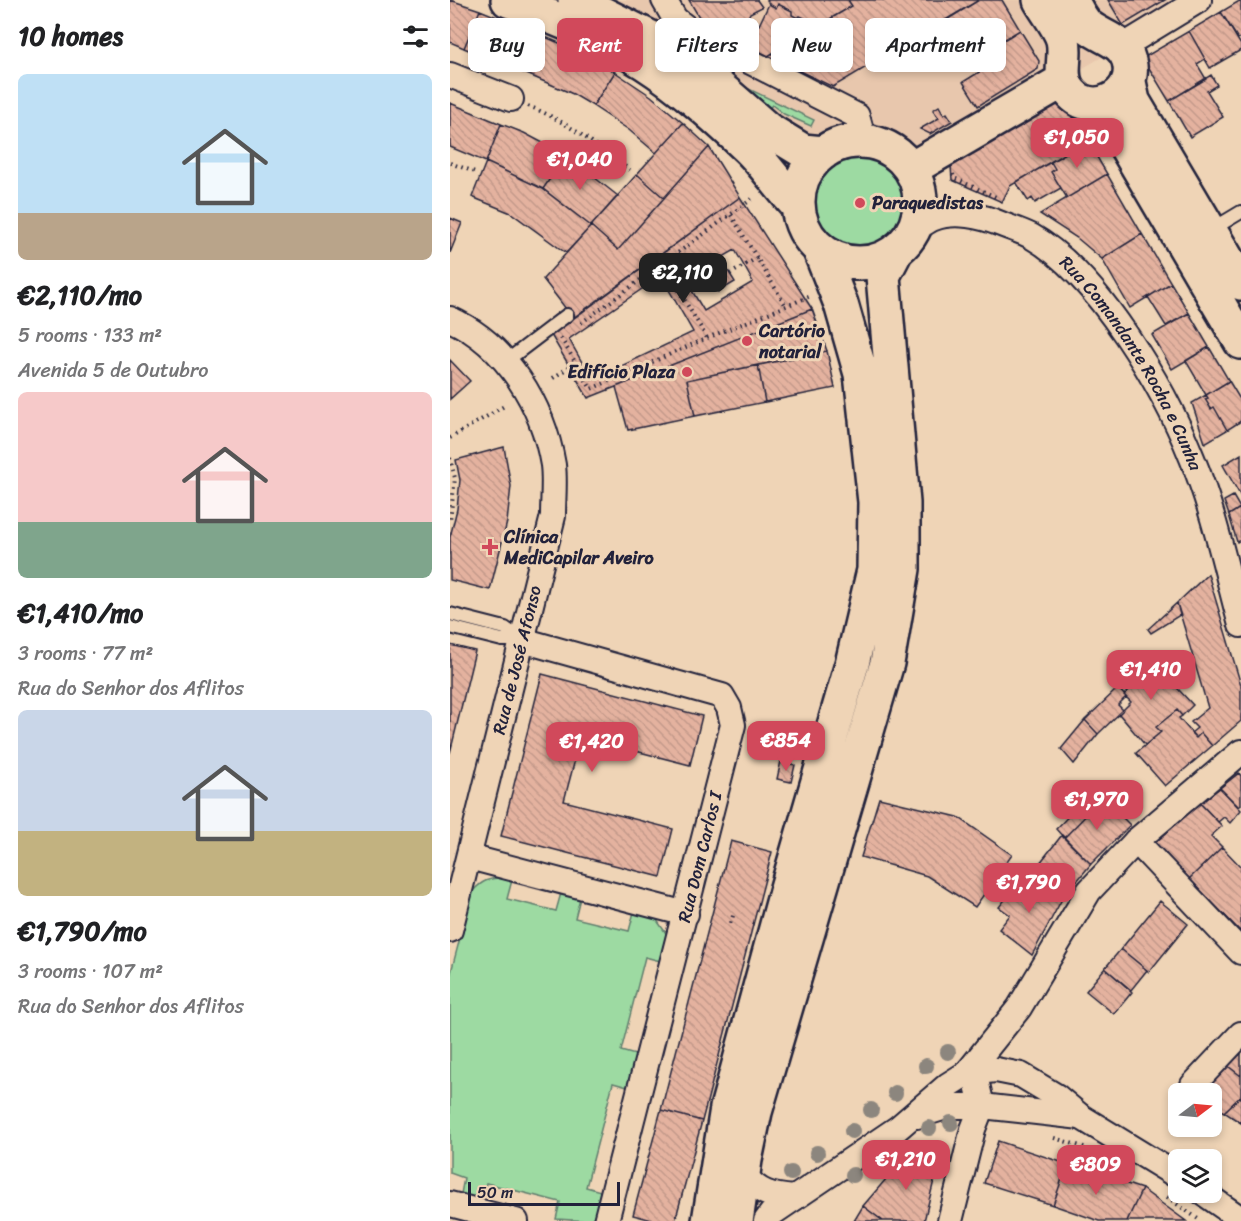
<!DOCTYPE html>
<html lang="en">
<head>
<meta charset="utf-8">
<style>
	body { margin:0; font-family:Sriracha,sans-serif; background:#f6f6f6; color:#202124; height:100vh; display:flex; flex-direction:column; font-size:22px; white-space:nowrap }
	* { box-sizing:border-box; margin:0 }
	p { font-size:20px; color:#757577 }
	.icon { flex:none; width:33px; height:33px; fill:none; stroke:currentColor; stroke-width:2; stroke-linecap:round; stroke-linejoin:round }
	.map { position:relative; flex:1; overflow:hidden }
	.sheet { display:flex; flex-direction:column; background:#fff; width:450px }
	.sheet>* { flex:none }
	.banner { position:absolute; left:18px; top:18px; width:570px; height:54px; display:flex; gap:12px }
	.needle { width:39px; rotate:74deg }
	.tools { position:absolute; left:718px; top:1083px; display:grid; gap:12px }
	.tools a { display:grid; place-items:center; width:54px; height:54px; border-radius:9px; background:#fff; box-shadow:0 3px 9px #0003; font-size:30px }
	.scale { position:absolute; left:18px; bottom:15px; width:152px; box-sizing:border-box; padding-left:6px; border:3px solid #22223b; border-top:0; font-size:16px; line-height:21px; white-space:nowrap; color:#22223b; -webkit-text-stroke:4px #efd4b6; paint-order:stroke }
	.price { position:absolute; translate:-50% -51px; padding:0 14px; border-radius:12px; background:#d1495b; color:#fff; font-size:20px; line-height:39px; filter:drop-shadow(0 2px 3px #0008) }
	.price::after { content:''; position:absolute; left:50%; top:36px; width:18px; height:14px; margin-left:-9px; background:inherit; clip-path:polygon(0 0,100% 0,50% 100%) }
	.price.current { background:#222; color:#fff }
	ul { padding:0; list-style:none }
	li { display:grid; align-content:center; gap:12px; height:318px; padding:0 18px }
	li span { display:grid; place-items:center; height:186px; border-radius:9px; color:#555 }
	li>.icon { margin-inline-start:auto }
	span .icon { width:108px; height:108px; fill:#fffc; stroke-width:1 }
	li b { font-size:26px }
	h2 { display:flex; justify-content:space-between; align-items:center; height:72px; padding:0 18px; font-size:26px }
	.chip { padding:0 21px; border-radius:9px; background:#fff; box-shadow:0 3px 9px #0003; font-size:21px; line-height:54px }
	.chip.current { background:#d1495b; color:#fff }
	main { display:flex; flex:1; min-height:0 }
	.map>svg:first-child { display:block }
</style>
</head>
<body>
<main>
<section class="sheet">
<h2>10 homes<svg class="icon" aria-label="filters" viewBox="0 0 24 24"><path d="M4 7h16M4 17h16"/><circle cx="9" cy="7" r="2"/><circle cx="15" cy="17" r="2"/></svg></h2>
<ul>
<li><span style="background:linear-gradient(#bfe0f5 75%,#b9a48a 0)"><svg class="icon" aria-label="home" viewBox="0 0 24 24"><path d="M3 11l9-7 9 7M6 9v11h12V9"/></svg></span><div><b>€2,110/mo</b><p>5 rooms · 133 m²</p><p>Avenida 5 de Outubro</p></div></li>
<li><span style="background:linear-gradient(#f6c9c9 70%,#7fa58c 0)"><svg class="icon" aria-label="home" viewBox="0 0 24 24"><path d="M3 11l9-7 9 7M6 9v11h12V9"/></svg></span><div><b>€1,410/mo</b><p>3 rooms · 77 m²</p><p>Rua do Senhor dos Aflitos</p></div></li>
<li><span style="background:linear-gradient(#c9d6e8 65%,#c2b280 0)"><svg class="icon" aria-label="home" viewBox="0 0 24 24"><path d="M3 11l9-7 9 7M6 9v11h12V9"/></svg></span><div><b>€1,790/mo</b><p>3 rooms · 107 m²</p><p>Rua do Senhor dos Aflitos</p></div></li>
</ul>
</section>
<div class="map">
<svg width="791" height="1221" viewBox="0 0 791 1221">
	<defs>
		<pattern id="building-back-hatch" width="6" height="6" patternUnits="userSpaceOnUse" patternTransform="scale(1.5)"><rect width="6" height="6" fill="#e4b29f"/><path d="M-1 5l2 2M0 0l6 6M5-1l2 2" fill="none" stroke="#c3998a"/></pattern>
	</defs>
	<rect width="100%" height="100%" fill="#efd4b6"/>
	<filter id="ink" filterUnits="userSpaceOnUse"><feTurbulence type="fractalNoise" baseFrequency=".0167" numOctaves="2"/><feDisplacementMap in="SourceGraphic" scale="12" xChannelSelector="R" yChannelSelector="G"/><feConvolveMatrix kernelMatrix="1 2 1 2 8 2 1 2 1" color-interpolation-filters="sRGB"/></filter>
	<g filter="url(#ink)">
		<path fill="#e8c7ad" d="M125,0H749L461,169L449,155L433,145L414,141H400L386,145L373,153Z"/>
		<path fill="#9ddaa2" stroke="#607e6e" stroke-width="1.5" d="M278,79L364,120L361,126L334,114L322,105L316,112Z
			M361 202a47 47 0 1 1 94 0a47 47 0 1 1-94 0Z
			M48,878L62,880L57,899L106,911L111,893L130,898L125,918L179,931L184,912L206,919L218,936L214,962L195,957L171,1051L189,1056L181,1088L163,1083L136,1187L154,1192L148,1213L139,1221L106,1219L110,1202L36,1183L31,1199L11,1194L14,1178L0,1173V976L22,892C30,883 36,879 48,878Z"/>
		<path fill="url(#building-back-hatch)" stroke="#22223b" stroke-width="1.5" fill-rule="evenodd" d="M0,0L30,10L14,48L0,42Z
			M239,0H307L312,7L300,13L287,41L253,24Z
			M317,0H398L402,6L366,27L363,25V22L350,16L348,18L342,15V11L328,4L326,8L319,4Z
			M398,0H529L383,87L318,56L402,6Z
			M529,0H552L570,30L524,58L522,55L520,56L498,19Z
			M658,0H715L673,25Z
			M791,0V37L788,39L771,12Z
			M319,4L326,8L328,4L342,11V15L348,18L350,16L363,22V25L366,27L318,56L287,41L298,19L309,25Z
			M30,10L88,34L72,72L14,48Z
			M771,12L791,45V50L760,68L739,31Z
			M570,30L589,61L588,69L528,106L513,82L531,71L524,58Z
			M739,31L755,59L747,64L756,79L719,101L693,58Z
			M88,34L140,56L165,72L143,106L123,94L72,72Z
			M165,72L201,96L233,123L206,153L179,130L143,106Z
			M761,75L767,85L757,91L773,117L740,137L719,101Z
			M0,103L51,124L36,162L0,147Z
			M604,105H611L619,110L637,140L560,186L552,202L502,180L501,166Z
			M489,106L494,115L497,113L502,121L480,134L470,129L489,118L483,110Z
			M233,123L259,147L214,198L187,174Z
			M51,124L74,133L116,155L93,189L36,162Z
			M637,140L657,174L617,198L601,172L605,169L601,162Z
			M259,147L290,197L123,318L93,279L141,226L168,250Z
			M116,155L168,196L141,226L93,189Z
			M36,162L93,189L141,226L116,253L61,213L22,197Z
			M601,162L605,169L601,172L611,188L585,203L582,198L578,201L566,182Z
			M187,174L214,198L168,250L141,226Z
			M657,174L692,234L652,259L627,238L590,214Z
			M290,197L362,309L138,398L101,335ZM285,250L303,282L254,311L235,279Z
			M0,218L12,223L0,253Z
			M692,234L721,283L680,308L652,259Z
			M275,266L285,282L268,292L259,276Z
			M211,276L243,332L142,380L119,339Z
			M721,283L739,313L716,326L698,297Z
			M362,309L377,351L237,380L245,416L178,430L166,387Z
			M739,313L759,347L722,369L702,335Z
			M759,347L779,381L756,395L736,361Z
			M377,351L385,388L315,402L308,365Z
			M0,360L20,381L0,399Z
			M308,365L315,402L245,416L237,380Z
			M779,381L791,401V421L777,430L764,407L761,409L755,399L758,398L756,395Z
			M756,395L758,398L755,399L761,409L764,407L777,430L755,443L742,403Z
			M54,447L61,486L57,522L40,590L0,580V537L7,509L10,480L6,460Z
			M791,454V494L790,495L773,465Z
			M783,496L790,508L779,515L774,501Z
			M790,508L791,540L787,542L779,515Z
			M758,574L791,685V721L762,746L751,733L746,738L741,733L747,728L741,722L758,708L727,603Z
			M727,603L730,615L701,633L698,629Z
			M0,645L25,651L0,753Z
			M699,658L743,705L732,716L727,710L706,727L711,732L695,745L669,714L681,702L674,695L679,690L673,684Z
			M92,674L252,716L240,765L131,737L114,801L223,829L211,877L51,836Z
			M668,688L676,697L668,705L673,710L648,734L635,720Z
			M727,710L732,716L729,718L746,738L751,733L762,746L715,786L686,753L711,732L706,727Z
			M635,720L648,734L624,764L611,749Z
			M331,761L345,765L341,782L327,779Z
			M789,773L791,776V805L789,807L770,788Z
			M770,788L791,810L780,823L774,817L768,822L750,803Z
			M644,790L653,798L614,838L606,829Z
			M429,798L508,817L562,855L525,907L477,876L411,857Z
			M653,798L680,825L641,864L614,838Z
			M750,803L772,826L761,836L772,847L739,879L705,843Z
			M612,835L641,864L612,899L582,873Z
			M281,841L322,852L252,1121L211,1110Z
			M772,847L791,867V932L739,879Z
			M585,876L612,899L582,955L549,929L560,915L549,907L566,886L573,892Z
			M710,901L738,924L699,972L671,949Z
			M671,949L697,970L681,990L655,968Z
			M655,968L682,992L664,1014L636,991Z
			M791,1053V1076L778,1066Z
			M778,1066L791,1076V1096L774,1112L762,1105V1094H750Z
			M791,1096V1123L774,1112Z
			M211,1110L252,1121L225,1221H206L183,1215Z
			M548,1141L617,1164L603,1205L534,1183Z
			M492,1148L474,1221H433L413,1206L436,1179L471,1156Z
			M617,1164L692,1189L677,1221H649L603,1205Z
			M692,1189L736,1221H677Z
			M413,1206L433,1221H404Z"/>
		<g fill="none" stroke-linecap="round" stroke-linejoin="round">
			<g stroke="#22223b" stroke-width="16">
				<path id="lane" d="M761,230L791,212
					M55,362L117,315
					M0,614L55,628L72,640
					M0,627L52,640H72"/>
			</g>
			<g stroke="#22223b" stroke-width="28">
				<g id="street">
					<path d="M214,0L225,19L242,32L407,116L414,141"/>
					<path d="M672,47L749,0"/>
					<path d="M0,75L61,99"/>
					<path id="s1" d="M465,229C471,226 478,220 484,218C504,210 532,216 551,224C561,228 571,231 581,236C648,274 714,388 742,458C764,511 776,570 791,625"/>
					<path d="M0,319C57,345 93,405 103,465C105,481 103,499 103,516L0,930"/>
					<path d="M72,640L272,696L279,708L283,725L156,1221"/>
					<path d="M686,841L791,952"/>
					<path d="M19,857L236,914"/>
					<path d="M517,1073L546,1070L571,1075L606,1096L631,1117L729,1177"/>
					<path d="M743,1085L791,1034"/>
					<path d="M467,1116L499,1106H532L631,1117"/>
					<path d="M293,1174C309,1193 320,1196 344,1198"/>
					<path d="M752,1192L791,1219"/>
					<path d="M0,1204L66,1221"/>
					<path d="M316,1221L321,1214L448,1128L498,1085L517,1073L569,1008L639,891L686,841L791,752"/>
					<path d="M500,1221L523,1129L532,1106L526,1080L517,1073"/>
				</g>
			</g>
			<g stroke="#22223b" stroke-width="38">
				<path id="secondary" d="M58,0C104,18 153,36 195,63C231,86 266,118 297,147C316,165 330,188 348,206
					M125,0L207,41L254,74L317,129L353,151L373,153
					M590,0C596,11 610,28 613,40C617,57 608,74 618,89C639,121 689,97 679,61C674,41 653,38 639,27C631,21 626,8 621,0
					M679,82L683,101L791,283
					M642,104L658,116L791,342
					M348 202a61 61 0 1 1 122 0a61 61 0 1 1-122 0Z
					M461,169L614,80
					M259,1221L277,1108L337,888L402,664L424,570L425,502L411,374L391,304L369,248
					M286,1221L295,1160L305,1112L437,663L453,569V503L433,276L445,253"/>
			</g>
			<path stroke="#22223b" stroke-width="4" stroke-dasharray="1.5 4.5" stroke-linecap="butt" d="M78,106C116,120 148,147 180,170
				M0,163L25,172
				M503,174L504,178L548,198
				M281,215L336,306
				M213,264L257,338
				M280,274L307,258
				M131,323L302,199
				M111,338L141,389L257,338L361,296
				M103,378L125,363
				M0,438L56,405
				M0,458L5,478L0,521
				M281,923L284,912
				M604,1138L637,1148
				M717,1197L751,1221"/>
			<use href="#lane" stroke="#efd4b6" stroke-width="12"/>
			<use href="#street" stroke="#efd4b6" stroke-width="24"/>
			<use href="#secondary" stroke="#efd4b6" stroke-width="33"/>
		</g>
		<g fill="#8c867e">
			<circle cx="498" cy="1052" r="8"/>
			<circle cx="476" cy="1066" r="8"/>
			<circle cx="445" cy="1093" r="8"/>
			<circle cx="421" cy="1110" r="8"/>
			<circle cx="501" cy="1123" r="8"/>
			<circle cx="479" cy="1128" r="8"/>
			<circle cx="402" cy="1131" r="8"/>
			<circle cx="367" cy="1153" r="8"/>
			<circle cx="341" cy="1173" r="8"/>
			<circle cx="403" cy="1175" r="8"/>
		</g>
	</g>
	<g fill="#d1495b" stroke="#efd4b6" stroke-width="2">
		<circle cx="410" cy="203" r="6"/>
		<circle cx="297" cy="341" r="6"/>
		<circle cx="237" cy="372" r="6"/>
		<path d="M37 538h6v6h6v6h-6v6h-6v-6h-6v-6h6z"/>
	</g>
	<g text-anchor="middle" stroke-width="6" stroke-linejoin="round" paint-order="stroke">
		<g font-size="18" font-weight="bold" fill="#22223b" stroke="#efd4b6" text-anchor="start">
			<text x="422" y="209">Paraquedistas</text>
			<text x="309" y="337">Cartório<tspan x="309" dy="21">notarial</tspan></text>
			<text x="225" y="378" text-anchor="end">Edifício Plaza</text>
			<text x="54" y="543">Clínica<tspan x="54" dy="21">MediCapilar Aveiro</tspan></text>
		</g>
		<g font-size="18" fill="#22223b" stroke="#efd4b6">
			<text dy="6" stroke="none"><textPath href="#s1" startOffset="288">Rua Comandante Rocha e Cunha</textPath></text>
			<text transform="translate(67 660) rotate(-76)" y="6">Rua de José Afonso</text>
			<text transform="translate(250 857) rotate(-76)" y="6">Rua Dom Carlos I</text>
		</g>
	</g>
</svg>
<div class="tools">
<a><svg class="needle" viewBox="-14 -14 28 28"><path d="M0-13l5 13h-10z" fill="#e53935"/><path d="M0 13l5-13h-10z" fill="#757577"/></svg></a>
<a><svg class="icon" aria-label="layers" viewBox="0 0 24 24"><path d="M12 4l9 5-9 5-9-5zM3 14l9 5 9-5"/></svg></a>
</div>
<div class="scale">50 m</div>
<b class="price" style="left:627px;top:169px">€1,050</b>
<b class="price" style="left:130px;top:191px">€1,040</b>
<b class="price current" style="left:233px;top:304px">€2,110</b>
<b class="price" style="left:701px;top:701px">€1,410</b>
<b class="price" style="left:336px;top:772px">€854</b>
<b class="price" style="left:142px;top:773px">€1,420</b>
<b class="price" style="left:647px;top:831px">€1,970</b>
<b class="price" style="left:579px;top:914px">€1,790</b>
<b class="price" style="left:456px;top:1191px">€1,210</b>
<b class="price" style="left:646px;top:1196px">€809</b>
<div class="banner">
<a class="chip">Buy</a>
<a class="chip current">Rent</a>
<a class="chip">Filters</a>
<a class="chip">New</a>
<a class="chip">Apartment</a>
</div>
</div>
</main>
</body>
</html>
